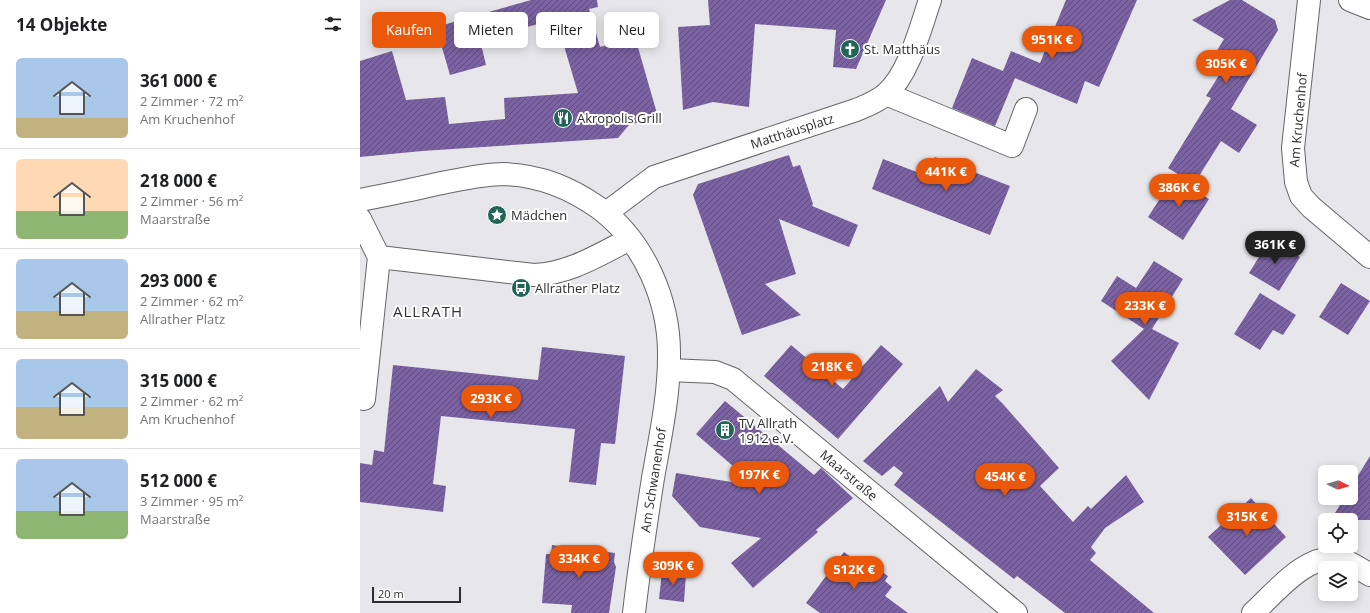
<!DOCTYPE html>
<html lang="de">
<head>
<meta charset="utf-8">
<style>
	body { margin:0; font-family:"Open Sans",sans-serif; background:#f6f6f6; color:#202124; height:100vh; display:flex; flex-direction:column; font-size:15px; white-space:nowrap }
	* { box-sizing:border-box; margin:0 }
	p { font-size:13px; color:#757577 }
	.icon { flex:none; width:22px; height:22px; fill:none; stroke:currentColor; stroke-width:2; stroke-linecap:round; stroke-linejoin:round }
	.map { position:relative; flex:1; overflow:hidden }
	.side { display:flex; flex-direction:column; background:#fff; width:360px }
	.side>* { flex:none }
	.guide { position:absolute; left:12px; top:12px; width:380px; height:36px; display:flex; gap:8px }
	.needle { width:26px; rotate:95deg }
	.tools { position:absolute; left:958px; top:465px; display:grid; gap:8px }
	.tools a { display:grid; place-items:center; width:40px; height:40px; border-radius:6px; background:#fff; box-shadow:0 2px 10px #0003; font-size:20px }
	.scale { position:absolute; left:12px; bottom:10px; width:89px; box-sizing:border-box; padding-left:4px; border:2px solid #2e2d2f; border-top:0; font-size:11px; line-height:14px; white-space:nowrap; color:#2e2d2f; -webkit-text-stroke:3px #fff; paint-order:stroke }
	.price { position:absolute; translate:-50% -34px; padding:0 9px; border-radius:14px; background:#ea580c; color:#fff; font-size:13px; line-height:26px; filter:drop-shadow(0 1px 2px #0008) }
	.price::after { content:''; position:absolute; left:50%; top:24px; width:12px; height:9px; margin-left:-6px; background:inherit; clip-path:polygon(0 0,100% 0,50% 100%) }
	.price.active { background:#222; color:#fff }
	ul { padding:0; list-style:none }
	li { display:flex; align-items:center; gap:12px; height:100px; padding:0 16px }
	li+li { border-top:1px solid #e0e0e0 }
	li span { display:grid; place-items:center; flex:none; width:112px; height:80px; border-radius:6px; color:#555 }
	li>.icon { margin-inline-start:auto }
	span .icon { width:48px; height:48px; fill:#fffc; stroke-width:1 }
	li b { font-size:17px }
	h2 { display:flex; justify-content:space-between; align-items:center; height:48px; padding:0 16px; font-size:17px }
	.pill { padding:0 14px; border-radius:6px; background:#fff; box-shadow:0 2px 10px #0003; font-size:14px; line-height:36px }
	.pill.active { background:#ea580c; color:#fff }
	main { display:flex; flex:1; min-height:0 }
	.map>svg:first-child { display:block }
</style>
</head>
<body>
<main>
<section class="side">
<h2>14 Objekte<svg class="icon" aria-label="filters" viewBox="0 0 24 24"><path d="M4 7h16M4 17h16"/><circle cx="9" cy="7" r="2"/><circle cx="15" cy="17" r="2"/></svg></h2>
<ul>
<li><span style="background:linear-gradient(#a9c7e8 75%,#c2b280 0)"><svg class="icon" aria-label="home" viewBox="0 0 24 24"><path d="M3 11l9-7 9 7M6 9v11h12V9"/></svg></span><div><b>361 000 €</b><p>2 Zimmer · 72 m²</p><p>Am Kruchenhof</p></div></li>
<li><span style="background:linear-gradient(#ffd9b3 65%,#8fb573 0)"><svg class="icon" aria-label="home" viewBox="0 0 24 24"><path d="M3 11l9-7 9 7M6 9v11h12V9"/></svg></span><div><b>218 000 €</b><p>2 Zimmer · 56 m²</p><p>Maarstraße</p></div></li>
<li><span style="background:linear-gradient(#a9c7e8 65%,#c2b280 0)"><svg class="icon" aria-label="home" viewBox="0 0 24 24"><path d="M3 11l9-7 9 7M6 9v11h12V9"/></svg></span><div><b>293 000 €</b><p>2 Zimmer · 62 m²</p><p>Allrather Platz</p></div></li>
<li><span style="background:linear-gradient(#a9c7e8 60%,#c2b280 0)"><svg class="icon" aria-label="home" viewBox="0 0 24 24"><path d="M3 11l9-7 9 7M6 9v11h12V9"/></svg></span><div><b>315 000 €</b><p>2 Zimmer · 62 m²</p><p>Am Kruchenhof</p></div></li>
<li><span style="background:linear-gradient(#a9c7e8 65%,#8fb573 0)"><svg class="icon" aria-label="home" viewBox="0 0 24 24"><path d="M3 11l9-7 9 7M6 9v11h12V9"/></svg></span><div><b>512 000 €</b><p>3 Zimmer · 95 m²</p><p>Maarstraße</p></div></li>
</ul>
</section>
<div class="map">
<svg width="1010" height="613" viewBox="0 0 1010 613">
	<defs>
		<pattern id="building-hatch" width="6" height="6" patternUnits="userSpaceOnUse"><rect width="6" height="6" fill="#7b63a1"/><path d="M-1 1l2-2M0 6l6-6M5 7l2-2" fill="none" stroke="#604e7c"/></pattern>
	</defs>
	<rect width="100%" height="100%" fill="#e7e6ea"/>
	<path fill="url(#building-hatch)" d="M171,0H237L238,7L229,9L240,47L275,37L298,117L269,125L258,138L62,151L0,157V61L32,51L46,100L85,97L89,124L145,119L144,98L218,93L196,19L120,40L126,65L90,75L76,27Z
		M348,0H526L496,69L473,67L476,30L395,24L389,107L353,102L323,110L318,27L350,25Z
		M706,0H777L739,87L725,81L717,104L655,78L635,126L592,108L612,58L643,71L651,51L680,63Z
		M870,0H882L915,20L918,30L871,109L897,125L879,153L861,141L834,184L808,168L851,98L846,96L868,61L855,54L864,39L832,20Z
		M429,155L433,167L440,165L453,204L452,206L498,225L489,247L419,219L436,274L405,284L441,315L382,335L333,195L338,184Z
		M575,157L650,186L630,235L512,189L523,159L567,176Z
		M814,177L849,199L823,240L788,217Z
		M911,238L940,257L919,291L889,273Z
		M794,261L823,279L792,329L819,343L789,400L751,361L784,329L741,301L757,276L776,288Z
		M981,283L1010,301L988,335L959,317Z
		M900,293L936,315L923,335L913,330L900,350L874,334Z
		M431,345L483,389L521,345L543,364L478,439L404,376Z
		M182,347L265,356L255,444L241,443L236,485L209,482L215,429L81,416L73,484L86,486L83,512L0,502V463L12,465L14,450L24,452L33,365L178,380Z
		M616,369L643,390L635,396L643,404L699,468L680,486L713,522L728,506L731,509L766,475L784,502L745,528L731,547L736,553L730,560L794,613H705L657,576L654,579L534,485L543,473L534,466L522,476L503,461L580,386L588,402Z
		M365,401L454,475L461,468L493,498L456,530L458,532L393,588L371,563L401,538L340,527L312,496L316,473L396,486L336,434Z
		M1010,456V520H971L984,498H991V487Z
		M891,498L926,537L885,575L848,537Z
		M192,545L255,553L254,562L256,567L249,613H211L212,605L182,603L186,554H191Z
		M484,552L500,564L504,559L528,576L525,581L532,587L525,596L548,613H460L446,603Z
		M302,571L326,573L324,602L299,599Z"/>
	<g fill="none" stroke-linecap="round" stroke-linejoin="round">
		<g stroke="#656467" stroke-width="24">
			<path id="minor" d="M949,0L933,148L936,182L941,196L951,207L1010,257
				M990,0L1010,8
				M526,94L652,146L666,109
				M0,200C26,195 51,190 77,184C99,180 121,174 144,174C178,175 211,188 239,208C284,241 310,301 309,357C309,397 300,438 293,478C286,523 279,568 274,613
				M246,213L294,177L496,110C506,106 517,102 526,94C549,74 560,29 570,0
				M0,219L19,257L174,275C209,274 240,254 270,239
				M309,370L355,372L373,379L656,613
				M4,399L19,257
				M893,613C915,593 947,552 980,559C991,562 1000,569 1010,575"/>
		</g>
		<use href="#minor" stroke="#fff" stroke-width="22"/>
	</g>
	<defs>
		<g id="church-disc" transform="scale(1)"><circle r="9.5" fill="#206557" stroke="#fff"/><path d="M-1.2-6h2.4v3.5h3.3v2.4h-3.3V6h-2.4V-.1h-3.3v-2.4h3.3Z" fill="#fff"/></g>
		<g id="restaurant-disc" transform="scale(1)"><circle r="9.5" fill="#206557" stroke="#fff"/><path d="M-5-6h1v4h1v-4h1v4h1v-4h1v5L-1.5 .5V6h-2V.5L-5-1ZM5-6V6H3V1.5H1.5Q1.5-4 5-6Z" fill="#fff"/></g>
		<g id="sight-disc" transform="scale(1)"><circle r="9.5" fill="#206557" stroke="#fff"/><path d="M0-6L1.8-2.2L6-1.7L2.9 1.2L3.7 5.4L0 3.3L-3.7 5.4L-2.9 1.2L-6-1.7L-1.8-2.2Z" fill="#fff"/></g>
		<g id="bus-disc" transform="scale(1)"><circle r="9.5" fill="#206557" stroke="#fff"/><path d="M-5-6H5V4H4V6H2V4H-2V6H-4V4H-5ZM-3.5-4V0h7V-4ZM-3.5 1.2v1.5H-2V1.2ZM2 1.2v1.5H3.5V1.2Z" fill="#fff"/></g>
		<g id="building-disc" transform="scale(1)"><circle r="9.5" fill="#206557" stroke="#fff"/><path d="M-4-6H4V6H1V3H-1V6H-4ZM-2.5-4.3h1.7v1.8h-1.7ZM.8-4.3h1.7v1.8H.8ZM-2.5-1h1.7V.8h-1.7ZM.8-1h1.7V.8H.8Z" fill="#fff"/></g>
	</defs>
	<g fill-rule="evenodd">
		<use href="#church-disc" x="490" y="49"/>
		<use href="#restaurant-disc" x="203" y="118"/>
		<use href="#sight-disc" x="137" y="215"/>
		<use href="#bus-disc" x="161" y="288"/>
		<use href="#building-disc" x="365" y="430"/>
	</g>
	<g text-anchor="middle" stroke-width="4" stroke-linejoin="round" paint-order="stroke">
		<g font-size="13" fill="#2e2d2f" stroke="#fff" text-anchor="start">
			<text x="504" y="54">St. Matthäus</text>
			<text x="217" y="123">Akropolis Grill</text>
			<text x="151" y="220">Mädchen</text>
			<text x="175" y="293">Allrather Platz</text>
			<text x="379" y="428">TV Allrath<tspan x="379" dy="15">1912 e.V.</tspan></text>
		</g>
		<g font-size="13" fill="#2e2d2f" stroke="#fff">
			<text transform="translate(938 120) rotate(-85)" y="5">Am Kruchenhof</text>
			<text transform="translate(432 131) rotate(-18)" y="5">Matthäusplatz</text>
			<text transform="translate(489 475) rotate(40)" y="5">Maarstraße</text>
			<text transform="translate(293 480) rotate(-81)" y="5">Am Schwanenhof</text>
		</g>
		<g font-size="15" letter-spacing="1" fill="#333235" stroke="#fff">
			<text x="68" y="317">ALLRATH</text>
		</g>
	</g>
</svg>
<div class="tools">
<a><svg class="needle" viewBox="-14 -14 28 28"><path d="M0-13l5 13h-10z" fill="#e53935"/><path d="M0 13l5-13h-10z" fill="#757577"/></svg></a>
<a><svg class="icon" aria-label="locate" viewBox="0 0 24 24"><circle cx="12" cy="12" r="6"/><path d="M12 2v4M12 18v4M2 12h4M18 12h4"/></svg></a>
<a><svg class="icon" aria-label="layers" viewBox="0 0 24 24"><path d="M12 4l9 5-9 5-9-5zM3 14l9 5 9-5"/></svg></a>
</div>
<div class="scale">20 m</div>
<b class="price" style="left:692px;top:60px">951K €</b>
<b class="price" style="left:866px;top:84px">305K €</b>
<b class="price" style="left:586px;top:192px">441K €</b>
<b class="price" style="left:819px;top:208px">386K €</b>
<b class="price active" style="left:915px;top:265px">361K €</b>
<b class="price" style="left:785px;top:326px">233K €</b>
<b class="price" style="left:472px;top:387px">218K €</b>
<b class="price" style="left:131px;top:419px">293K €</b>
<b class="price" style="left:399px;top:495px">197K €</b>
<b class="price" style="left:645px;top:497px">454K €</b>
<b class="price" style="left:887px;top:537px">315K €</b>
<b class="price" style="left:219px;top:579px">334K €</b>
<b class="price" style="left:313px;top:586px">309K €</b>
<b class="price" style="left:494px;top:590px">512K €</b>
<div class="guide">
<a class="pill active">Kaufen</a>
<a class="pill">Mieten</a>
<a class="pill">Filter</a>
<a class="pill">Neu</a>
</div>
</div>
</main>
</body>
</html>
